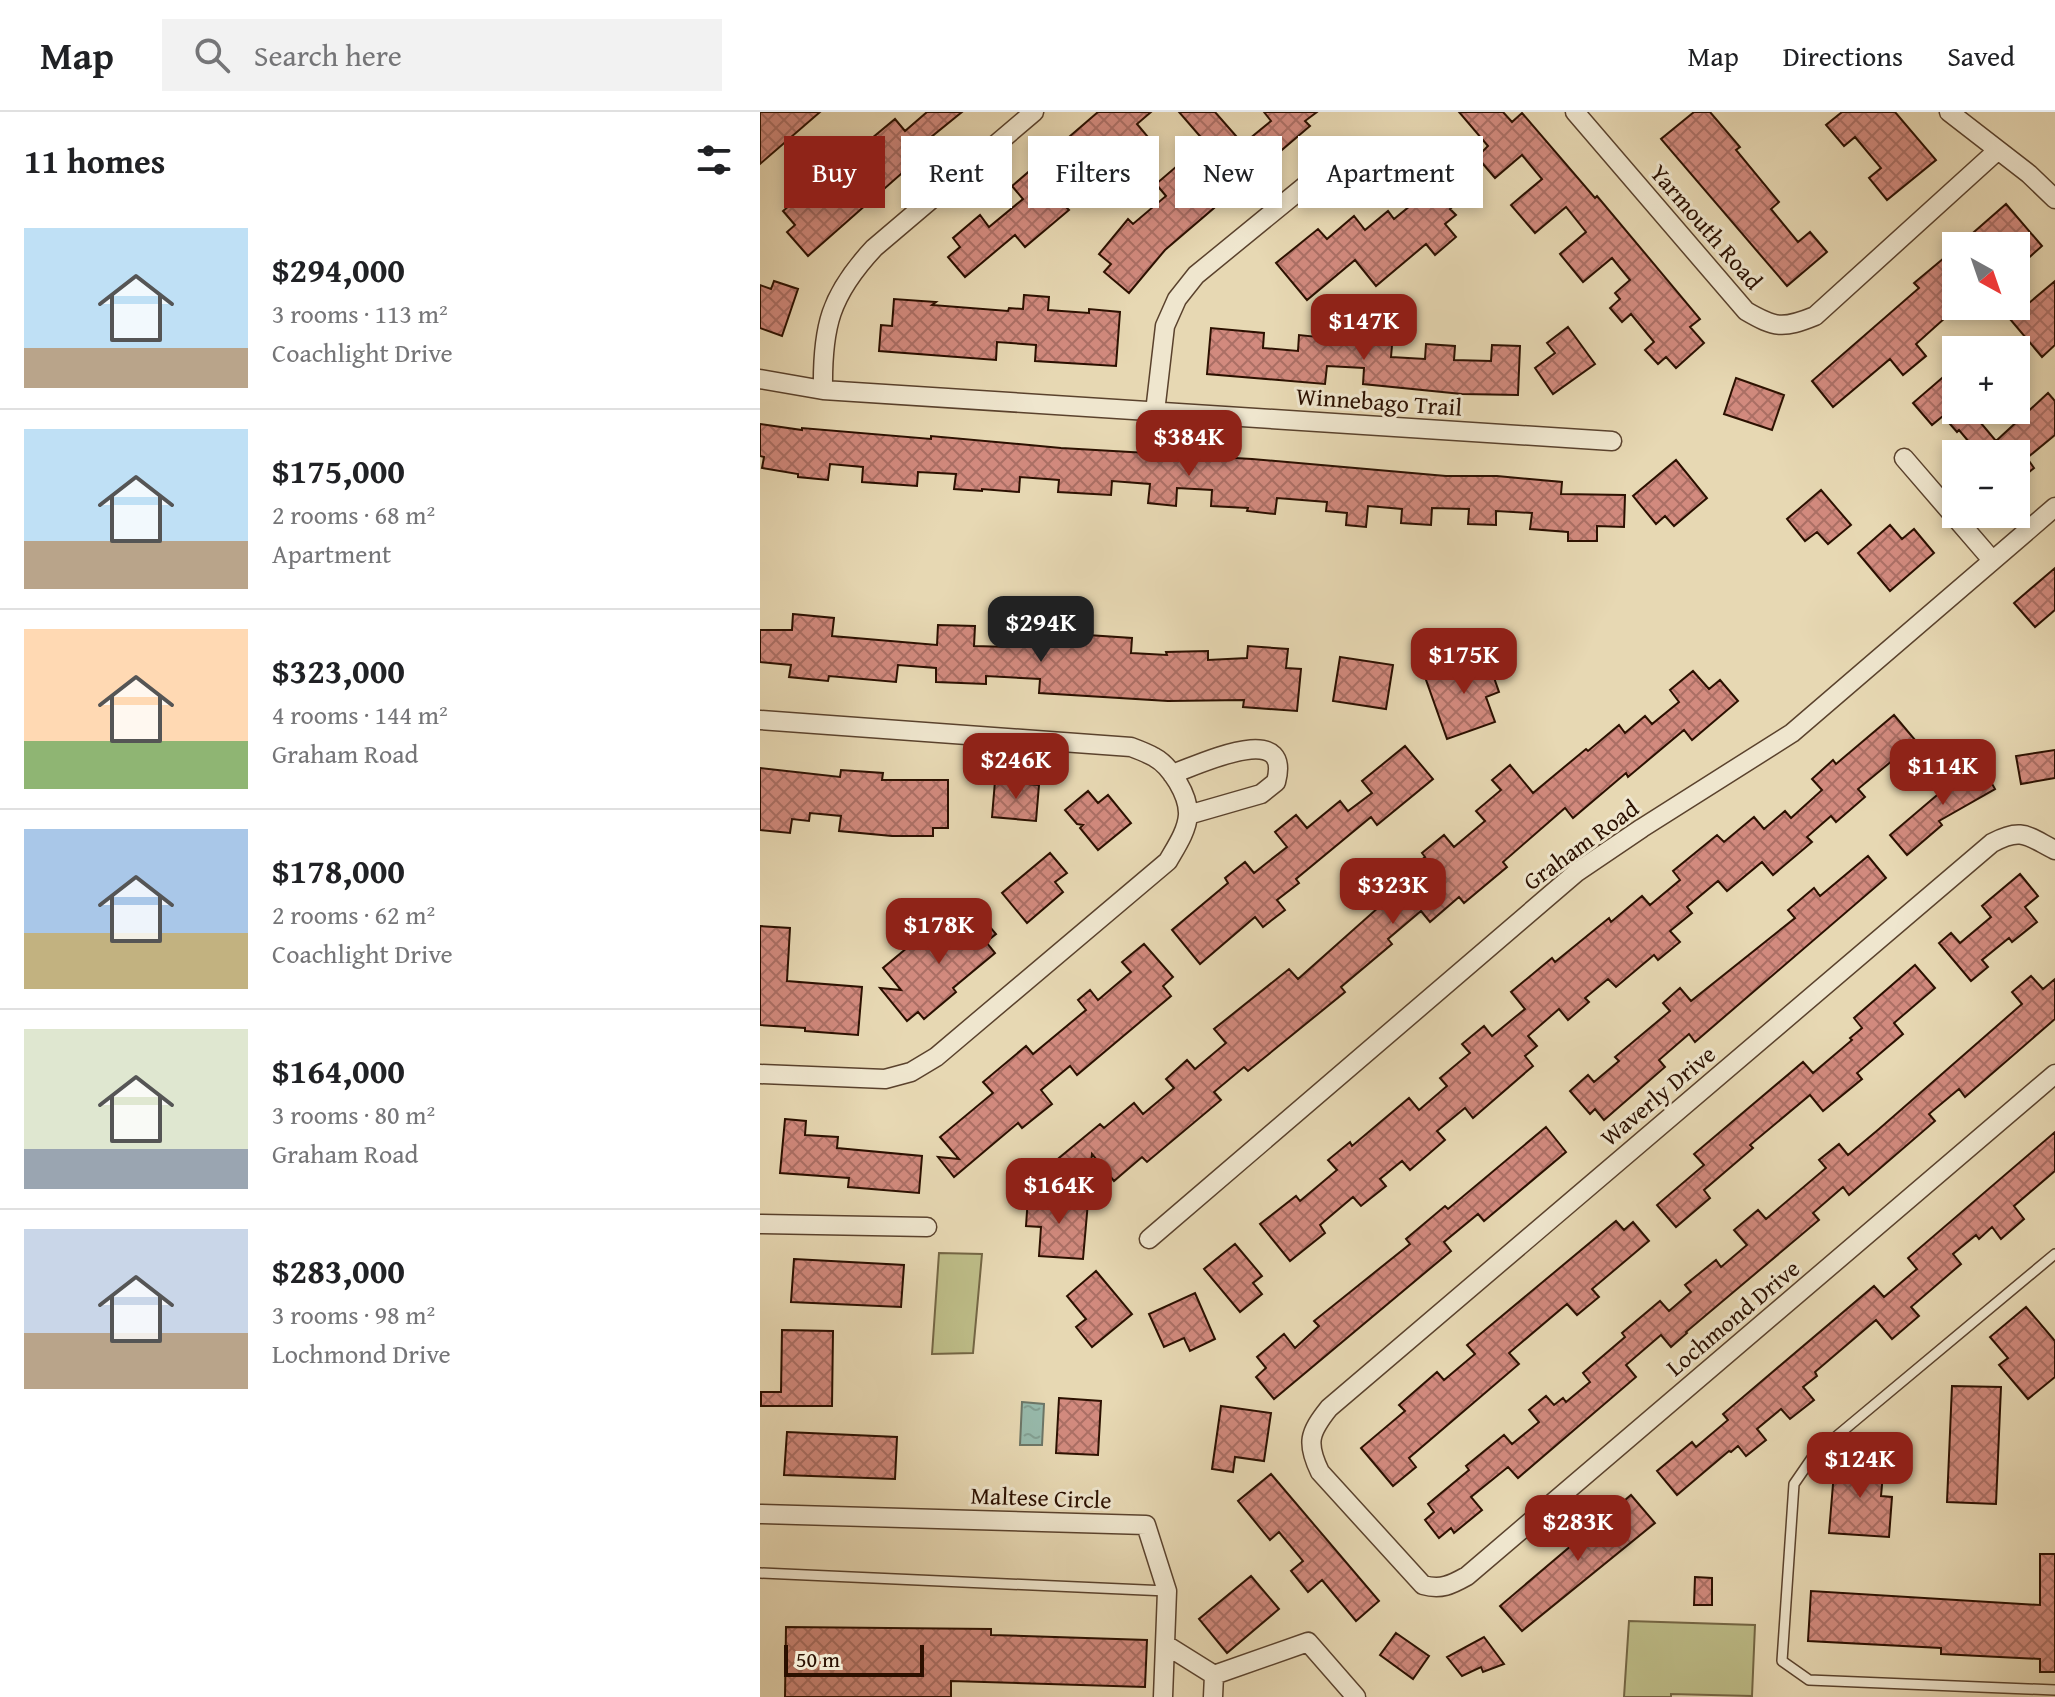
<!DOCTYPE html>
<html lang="en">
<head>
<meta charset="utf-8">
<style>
	body { margin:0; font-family:"Gentium Book Plus",serif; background:#f2f2f2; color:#202124; height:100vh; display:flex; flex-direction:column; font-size:30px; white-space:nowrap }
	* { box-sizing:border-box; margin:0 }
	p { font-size:26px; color:#757577 }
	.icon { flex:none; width:44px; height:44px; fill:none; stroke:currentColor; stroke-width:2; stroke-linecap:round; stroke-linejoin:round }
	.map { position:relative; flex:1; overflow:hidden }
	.panel { display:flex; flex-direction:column; background:#fff; width:760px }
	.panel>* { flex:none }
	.top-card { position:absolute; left:24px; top:24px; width:760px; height:72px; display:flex; gap:16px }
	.needle { width:52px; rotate:140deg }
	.controls { position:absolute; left:1182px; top:120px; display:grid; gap:16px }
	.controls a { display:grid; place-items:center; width:88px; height:88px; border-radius:0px; background:#fff; box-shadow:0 4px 12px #0003; font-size:40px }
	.scale { position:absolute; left:24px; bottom:20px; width:140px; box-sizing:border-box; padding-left:8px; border:4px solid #2b1000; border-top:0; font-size:22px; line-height:28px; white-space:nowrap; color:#2b1000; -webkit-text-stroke:6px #efe6ce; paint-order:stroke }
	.price { position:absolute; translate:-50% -68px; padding:0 18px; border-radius:16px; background:#8f2418; color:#fff; font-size:26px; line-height:52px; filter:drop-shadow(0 2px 4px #0008) }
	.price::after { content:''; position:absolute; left:50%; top:48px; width:24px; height:18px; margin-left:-12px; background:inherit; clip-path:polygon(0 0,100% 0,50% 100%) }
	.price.active { background:#222; color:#fff }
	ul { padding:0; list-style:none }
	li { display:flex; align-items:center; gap:24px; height:200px; padding:0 24px }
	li+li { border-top:2px solid #e0e0e0 }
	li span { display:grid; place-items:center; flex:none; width:224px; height:160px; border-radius:0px; color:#555 }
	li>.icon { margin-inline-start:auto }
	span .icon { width:96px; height:96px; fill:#fffc; stroke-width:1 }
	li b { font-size:34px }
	h2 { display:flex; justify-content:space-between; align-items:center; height:96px; padding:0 24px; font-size:34px }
	.tag { padding:0 28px; border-radius:0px; background:#fff; box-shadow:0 4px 12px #0003; font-size:28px; line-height:72px }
	.tag.active { background:#8f2418; color:#fff }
	header { display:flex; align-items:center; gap:48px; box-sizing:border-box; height:112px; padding:0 40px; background:#fff; border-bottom:2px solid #e0e0e0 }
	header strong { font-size:38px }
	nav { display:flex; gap:44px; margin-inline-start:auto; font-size:28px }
	.search { width:560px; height:72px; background:#f2f2f2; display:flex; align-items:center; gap:20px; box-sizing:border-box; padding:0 28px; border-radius:0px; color:#757577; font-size:30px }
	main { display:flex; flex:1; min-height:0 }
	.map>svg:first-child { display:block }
</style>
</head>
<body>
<header>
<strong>Map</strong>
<div class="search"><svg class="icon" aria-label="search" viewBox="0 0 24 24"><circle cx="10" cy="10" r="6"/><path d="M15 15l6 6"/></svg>Search here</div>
<nav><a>Map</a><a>Directions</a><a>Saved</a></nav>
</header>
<main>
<section class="panel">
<h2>11 homes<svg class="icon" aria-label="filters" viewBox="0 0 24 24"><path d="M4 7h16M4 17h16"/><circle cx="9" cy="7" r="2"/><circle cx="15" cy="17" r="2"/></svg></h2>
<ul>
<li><span style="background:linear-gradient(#bfe0f5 75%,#b9a48a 0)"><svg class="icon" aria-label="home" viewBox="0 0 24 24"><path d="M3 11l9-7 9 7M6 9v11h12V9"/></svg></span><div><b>$294,000</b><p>3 rooms · 113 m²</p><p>Coachlight Drive</p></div></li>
<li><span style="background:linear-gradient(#bfe0f5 70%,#b9a48a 0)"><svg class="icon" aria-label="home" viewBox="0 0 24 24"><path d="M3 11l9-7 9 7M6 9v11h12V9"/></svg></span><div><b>$175,000</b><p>2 rooms · 68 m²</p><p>Apartment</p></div></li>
<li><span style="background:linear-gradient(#ffd9b3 70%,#8fb573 0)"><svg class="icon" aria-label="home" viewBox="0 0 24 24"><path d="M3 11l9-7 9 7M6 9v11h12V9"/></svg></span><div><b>$323,000</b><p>4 rooms · 144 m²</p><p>Graham Road</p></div></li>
<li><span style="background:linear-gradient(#a9c7e8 65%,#c2b280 0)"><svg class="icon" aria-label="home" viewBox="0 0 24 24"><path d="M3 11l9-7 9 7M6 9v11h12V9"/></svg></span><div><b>$178,000</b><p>2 rooms · 62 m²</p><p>Coachlight Drive</p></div></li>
<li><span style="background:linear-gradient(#dfe7d0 75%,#9aa5b1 0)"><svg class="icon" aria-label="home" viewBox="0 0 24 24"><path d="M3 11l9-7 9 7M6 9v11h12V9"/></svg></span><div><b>$164,000</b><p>3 rooms · 80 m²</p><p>Graham Road</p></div></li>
<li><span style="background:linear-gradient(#c9d6e8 65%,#b9a48a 0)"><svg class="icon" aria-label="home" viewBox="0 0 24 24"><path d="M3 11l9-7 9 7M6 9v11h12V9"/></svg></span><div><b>$283,000</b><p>3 rooms · 98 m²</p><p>Lochmond Drive</p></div></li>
</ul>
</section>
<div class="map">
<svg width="1295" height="1585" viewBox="0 0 1295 1585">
	<defs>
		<pattern id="water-ripples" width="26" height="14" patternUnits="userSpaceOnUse" patternTransform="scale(2)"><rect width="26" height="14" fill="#97baac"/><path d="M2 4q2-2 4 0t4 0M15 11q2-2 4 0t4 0" fill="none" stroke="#829f92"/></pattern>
		<pattern id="building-cross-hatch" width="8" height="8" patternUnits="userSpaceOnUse" patternTransform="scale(2)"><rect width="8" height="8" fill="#d28a7e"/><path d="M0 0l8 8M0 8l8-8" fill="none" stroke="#ab6f65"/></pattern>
	</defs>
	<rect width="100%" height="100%" fill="#e7d8b3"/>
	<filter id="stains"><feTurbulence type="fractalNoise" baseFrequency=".0025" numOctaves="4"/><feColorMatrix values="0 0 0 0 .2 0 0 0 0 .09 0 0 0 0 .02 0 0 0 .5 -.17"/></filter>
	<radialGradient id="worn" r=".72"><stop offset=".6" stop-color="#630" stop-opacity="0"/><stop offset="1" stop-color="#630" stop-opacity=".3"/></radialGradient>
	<path fill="#bdbc87" stroke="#746644" stroke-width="2" d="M179,1141L222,1142L213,1241L172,1242Z
		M869,1509L995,1513L992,1584L911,1582V1585H864Z"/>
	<path fill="url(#water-ripples)" stroke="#6c7667" stroke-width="2" d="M262,1290L284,1292L282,1333H260Z"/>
	<path fill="url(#building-cross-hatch)" stroke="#2b1000" stroke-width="2" d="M0,0H60L0,52Z
		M167,0H202L170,26L175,32L48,144L27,120L35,113L23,99L45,80L52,87L84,60L75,50L97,32L100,36L135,7L145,19Z
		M338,0H391L377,12L388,25L304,93L309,98L265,135L255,123L205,165L188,145L200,135L193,126L220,103L229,115L263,87L252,74Z
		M419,0H455L483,32L511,9L504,0H557L545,9L550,14L482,72L465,53L438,76L454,96L405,138L369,181L344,160L351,152L339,142L368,107L373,112L406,84L396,72L445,30Z
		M699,0H743L752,10L762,1L835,86L837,84L940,207L930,215L944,231L916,256L906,245L898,252L885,238L894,230L871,202L862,210L850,196L860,187L855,181L870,168L852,146L823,170L800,142L826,120L806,95L775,121L751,93L782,67L762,43L735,66L717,45L728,34Z
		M934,0H950L980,35L976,38L1019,90L1011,97L1038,130L1050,120L1067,140L1027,174L901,27Z
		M1082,0H1135L1176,48L1127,88L1109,66L1121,56L1095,25L1084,34L1066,13Z
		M683,67L700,88L690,97L696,103L685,112L696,125L675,143L666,132L616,174L595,148L547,188L516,151L558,117L567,127L594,104L605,118L628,99L634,107Z
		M1246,92L1282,134L1256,157V134H1198Z
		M1196,136V196L1156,232L1166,244L1143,263L1130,247L1073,295L1052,269L1159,176L1154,171Z
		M14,169L38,177L22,224L0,216V173L11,177Z
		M1295,169V233L1282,245L1250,207Z
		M264,183L289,185L288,198L329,201V197L360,200L356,254L275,249L276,233L237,230L236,248L119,239L121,213L132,214L134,187L176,190L172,193L248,199L249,196L263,197Z
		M578,207L616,209L615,221L633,222L631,245L665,247L666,232L695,234L694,248L731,249L732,233L760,234L758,283L702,282L603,272L604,256L567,254L565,272L447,262L451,216L504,221L503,236L538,239L539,223L577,227Z
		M808,215L835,252L793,282L775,256L795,241L787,231Z
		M1196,254V298H1210L1236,329L1288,281L1295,289V323L1267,346L1274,356L1256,371V342H1219L1199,318L1197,320L1183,304L1172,313L1153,291Z
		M976,266L1024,283L1012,318L964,302Z
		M0,312L42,318V316L171,327V324L301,336L492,347L686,364H737L802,370L801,382L865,383L864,415L837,414V429H808V420L770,417L772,401L736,399V413L708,412L709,397L672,396L671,413L641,411L642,397L608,394L606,415L586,413L587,401L566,399L567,390L517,386L515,402L487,399L488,396L451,394L452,378L417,376L416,394L388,391L390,372L352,369L351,383L298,380L299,368L260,365L259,380L222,377V379L194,377L196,362L158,360L157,374L102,370L103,355L70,352L68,368L38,365V362L2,356L4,345L0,344Z
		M916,348L947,386L914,414L905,404L896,412L873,384Z
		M1061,378L1091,413L1068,432L1057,420L1045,429L1027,407Z
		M1130,413L1142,427L1154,417L1174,441L1130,479L1098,441Z
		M1295,456V498L1275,515L1254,491Z
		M33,502L74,506L72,524L177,533L178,513L215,514L214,534L251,535L252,518L372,526L371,541L407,543L406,540L448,539V548L487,546L488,534L528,537L526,556L541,557L537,599L483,595L484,588L408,589L279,581L280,567L226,564V572L176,570V556L138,553L136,570L69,564L68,569L29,565L31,553L0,550V518H32Z
		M726,543L739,580L726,585L735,610L687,627L665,565Z
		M580,545L633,553L626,597L573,589Z
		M933,559L949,577L960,568L978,589L932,628L924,618L868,665L866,661L813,706L805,696L743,750L747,755L704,791L699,785L670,810L661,799L628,827L632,832L581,875L585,880L488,959L484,955L454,980L461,988L387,1050L382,1045L354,1069L332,1042L328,1082L299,1046L340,1012L344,1016L374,991L383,1002L414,976L406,967L427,948L435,957L466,931L454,917L529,857L538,867L619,795L613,788L665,745L662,741L684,723L694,735L725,709L716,699L741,678L732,668L750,653L773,681L826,637L828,639L859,613L865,621L885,604L892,612L919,590L910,578Z
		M1134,603L1156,629L1098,677L1105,685L1076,710L1071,704L1047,725L1052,730L1013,763L1002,750L967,779L958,769L927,795L932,801L910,819L920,830L898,848L894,843L856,875L848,867L825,886L829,890L808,908L799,897L768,924L777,934L765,944L773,954L713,1006L705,996L677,1019L685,1028L650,1058L642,1049L620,1067L626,1074L601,1094L593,1085L560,1113L565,1121L530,1149L500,1112L536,1084L540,1089L577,1058L568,1048L590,1030L592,1034L649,986L659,998L687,974L680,966L710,941L702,932L724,914L732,924L765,897L751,880L792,846L795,850L849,806L851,810L882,784L890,793L920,768L913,759L957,723L964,730L994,705L1004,717L1025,699L1031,706L1062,678L1052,667L1073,648L1076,652Z
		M645,634L673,667L617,713L611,705L536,767L539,771L517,788L525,798L503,815L495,805L440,852L412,818L468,771L465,766L485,750L494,761L527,735L515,720L536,703L547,716L580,689L588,699L612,681L602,669Z
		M1295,638V666L1261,672L1256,644Z
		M1220,650L1235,677L1179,709L1182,713L1147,743L1130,723L1183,678L1180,673Z
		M0,656L80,665L81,658L123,661L122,668H188V716H173V724H132L79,719L81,704L50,701L49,709L32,707L30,721L0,718Z
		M235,669L279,673L276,709L232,705Z
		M328,679L338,691L348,683L371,711L338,738L320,716L323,713L317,712L305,698Z
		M290,741L307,761L295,770L303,780L267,811L242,781Z
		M1108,744L1126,766L935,930L929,922L899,948L905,955L844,1008L835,997L830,1002L810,979L828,963L834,970L859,949L855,945L910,899L903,891L920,876L931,889L1035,806L1028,798L1054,776L1060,784Z
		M1260,762L1278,784L1265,795L1277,810L1252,830L1249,826L1222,848L1228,855L1211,869L1179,831L1191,821L1200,831L1231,805L1222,794Z
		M212,794L236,822L226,830L235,841L193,876L196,880L164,907L158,900L147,909L120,876L141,878L123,856L154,830L161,837Z
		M0,814L30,816L27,869L102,875L98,923L45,919V916L0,913Z
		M384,832L413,865L403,874L411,884L317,963L310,954L281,978L292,992L262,1016L258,1011L194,1065L178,1045L199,1047L180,1025L233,981L223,970L266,934L273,942L326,898L318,888L330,878L338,888L371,860L362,850Z
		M1155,853L1175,876L1134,911L1143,922L1097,961L1102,967L1063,999L1050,983L990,1033L993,1036L944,1078L950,1086L916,1115L897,1093L944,1053L934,1042L1043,950L1053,961L1092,928L1090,926L1102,916L1094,906Z
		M1271,864L1283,877L1295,867V907L1205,985L1199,977L1169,1002L1175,1009L1089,1083L1083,1075L1053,1101L1059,1108L926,1220L927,1221L911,1235L901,1223L866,1253L876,1265L758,1366L748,1355L711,1385L722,1398L694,1421L691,1416L679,1426L665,1408L674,1400L668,1392L709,1358L706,1354L744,1323L752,1332L779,1310L769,1298L786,1284L794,1293L803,1286L806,1290L830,1270L823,1261L865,1225L862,1221L900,1189L909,1199L931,1180L925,1173L956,1148L961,1155L987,1133L974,1118L998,1098L1006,1107L1066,1056L1059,1048L1079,1032L1088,1043L1119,1017L1262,892L1252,880Z
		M25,1007L46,1009L45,1023L78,1025L77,1036L162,1044L159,1081L88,1075L89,1066L20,1061Z
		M786,1015L806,1040L724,1109L718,1102L684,1130L691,1139L514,1287L496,1265L506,1256L497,1245L524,1222L535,1236L559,1214L554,1209L650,1132L646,1127L685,1094L688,1097Z
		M1295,1020V1059L1254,1094L1264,1107L1241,1127L1232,1115L1219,1127L1216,1123L1193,1142L1201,1152L1151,1195L1159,1204L1132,1227L1116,1208L1055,1260L1057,1264L1043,1275L1054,1288L1030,1307L1021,1297L997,1317L1006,1328L986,1344L978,1334L971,1340L969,1339L917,1383L897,1359L932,1330L936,1335L968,1308L963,1302L1114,1174L1124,1185L1157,1157L1148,1146Z
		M268,1085L328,1090L323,1147L279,1144L281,1115L266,1114Z
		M856,1109L864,1118L873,1110L889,1129L832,1177L839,1185L817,1203L807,1192L749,1241L759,1252L649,1346L656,1355L633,1374L601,1336L645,1299L639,1293L677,1260L684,1268L715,1242L707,1233Z
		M475,1132L502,1164L493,1171L502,1182L480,1200L444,1157Z
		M34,1147L144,1153L141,1195L31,1190Z
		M336,1159L372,1202L332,1235L316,1215L326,1207L307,1184Z
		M435,1181L455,1227L430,1239L424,1226L404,1235L389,1202Z
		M1266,1195L1295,1229V1265L1268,1287L1239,1253L1248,1246L1230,1225Z
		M22,1218L73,1219L72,1294H1V1280H21Z
		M1192,1274L1241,1275L1236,1392L1187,1390Z
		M299,1286L341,1289L338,1343L296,1341Z
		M461,1294L511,1301L504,1349L475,1345L473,1360L452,1357Z
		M27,1320L137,1325L135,1367L24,1363Z
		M1075,1348L1124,1351L1121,1384L1132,1385L1129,1425L1069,1421Z
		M511,1362L619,1489L596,1509L562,1468L548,1480L531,1459L543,1449L519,1420L510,1428L478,1389Z
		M871,1383L895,1411L762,1519L740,1494Z
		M1280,1442H1295V1560H1280V1547L1181,1542V1536L1048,1529L1051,1479L1280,1493Z
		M491,1464L519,1497L467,1541L439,1507Z
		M935,1465L952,1466V1493H934Z
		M26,1515L231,1517V1523L387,1528L385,1575L191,1569V1585H25Z
		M636,1521L669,1544L653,1567L620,1543Z
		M724,1525L744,1552L723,1560L721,1555L702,1564L687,1545Z"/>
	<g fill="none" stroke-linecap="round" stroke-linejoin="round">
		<g stroke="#5a422d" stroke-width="12">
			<path id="lane" d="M1295,1142L1054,1343L1034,1372L1022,1549L1049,1568L1295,1578
				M0,1461L407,1479"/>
		</g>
		<g stroke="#5a422d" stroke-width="21">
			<path id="street" d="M815,0L986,199C1015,216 1023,217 1055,204L1238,38
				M1189,0L1269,62L1295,87
				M0,267L63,278L852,329
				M63,278C62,215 70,183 114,136L274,0
				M395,300L405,214L417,187L436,163L589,38
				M1144,346L1232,448
				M0,608L371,635C379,638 387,641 394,645C411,654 429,684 428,703C427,719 416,735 408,749L176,945L151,960L125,967L0,962
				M412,662C437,654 533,606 516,670L501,682L428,703
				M1295,738C1267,724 1262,715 1232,731L569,1296C549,1321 546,1331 560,1360L663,1473C681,1478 691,1473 707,1464L1295,962
				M0,1112L167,1115
				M389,1127L817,760L882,716L1032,621L1295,395
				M0,1402L386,1413L407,1479L403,1585
				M406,1533L454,1563
				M453,1585L454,1563L548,1530L596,1585"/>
		</g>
		<use href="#lane" stroke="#efe6ce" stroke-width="9"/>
		<use href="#street" stroke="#efe6ce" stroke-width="18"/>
	</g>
	<g text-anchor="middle" stroke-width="6" stroke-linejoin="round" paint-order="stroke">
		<g font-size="24" fill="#2b1000" stroke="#efe6ce">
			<text transform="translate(946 115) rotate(49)" y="8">Yarmouth Road</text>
			<text transform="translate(619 290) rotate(4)" y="8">Winnebago Trail</text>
			<text transform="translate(821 733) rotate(-36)" y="8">Graham Road</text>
			<text transform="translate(898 984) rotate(-40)" y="8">Waverly Drive</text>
			<text transform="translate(973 1206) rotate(-40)" y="8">Lochmond Drive</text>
			<text transform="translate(281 1386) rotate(2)" y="8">Maltese Circle</text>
		</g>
	</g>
	<rect width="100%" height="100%" filter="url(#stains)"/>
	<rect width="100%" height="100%" fill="url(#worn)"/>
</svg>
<div class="controls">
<a><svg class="needle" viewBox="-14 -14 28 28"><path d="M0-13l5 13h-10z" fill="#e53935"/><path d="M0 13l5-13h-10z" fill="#757577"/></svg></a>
<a>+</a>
<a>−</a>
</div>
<div class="scale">50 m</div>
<b class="price" style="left:604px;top:250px">$147K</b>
<b class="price" style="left:429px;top:366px">$384K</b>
<b class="price active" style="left:281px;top:552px">$294K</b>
<b class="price" style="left:704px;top:584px">$175K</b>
<b class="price" style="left:256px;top:689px">$246K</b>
<b class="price" style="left:1183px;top:695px">$114K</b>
<b class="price" style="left:633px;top:814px">$323K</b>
<b class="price" style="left:179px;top:854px">$178K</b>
<b class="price" style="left:299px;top:1114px">$164K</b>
<b class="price" style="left:1100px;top:1388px">$124K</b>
<b class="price" style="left:818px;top:1451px">$283K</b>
<div class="top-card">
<a class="tag active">Buy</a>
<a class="tag">Rent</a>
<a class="tag">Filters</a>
<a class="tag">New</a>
<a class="tag">Apartment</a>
</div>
</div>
</main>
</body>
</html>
